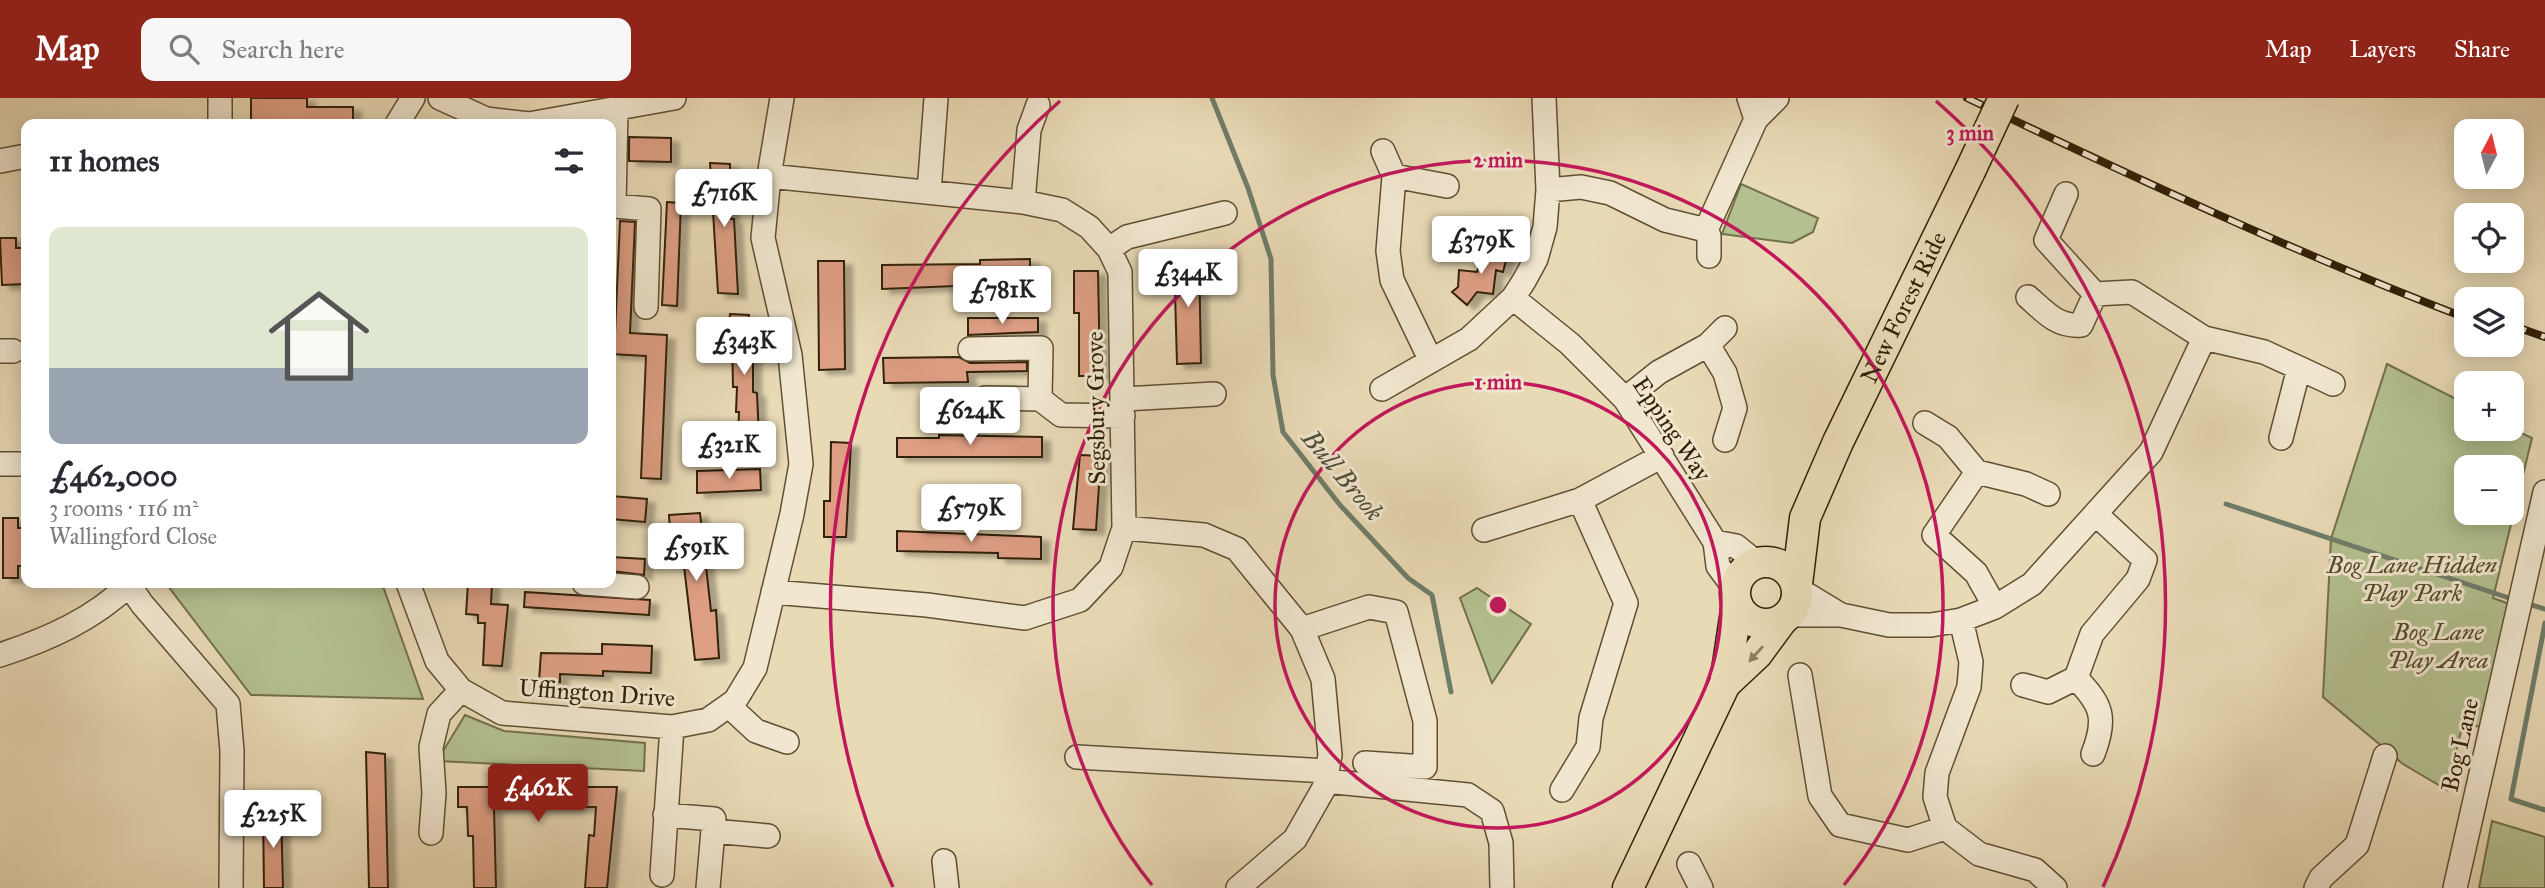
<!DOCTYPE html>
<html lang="en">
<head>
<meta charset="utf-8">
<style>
	body { margin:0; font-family:"IM FELL Great Primer",serif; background:#f7f7f7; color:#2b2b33; height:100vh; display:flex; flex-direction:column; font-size:26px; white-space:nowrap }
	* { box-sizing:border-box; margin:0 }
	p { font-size:23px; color:#7c7c81 }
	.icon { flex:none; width:38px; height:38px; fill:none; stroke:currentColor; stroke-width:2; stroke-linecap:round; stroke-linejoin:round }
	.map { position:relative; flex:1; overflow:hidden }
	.side { position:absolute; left:21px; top:21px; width:595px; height:469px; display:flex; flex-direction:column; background:#fff; border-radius:14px; box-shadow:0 4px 18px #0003 }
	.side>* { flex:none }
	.needle { width:46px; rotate:7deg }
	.fabs { position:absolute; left:2454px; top:21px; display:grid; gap:14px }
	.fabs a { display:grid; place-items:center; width:70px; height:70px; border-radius:14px; background:#fff; box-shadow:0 4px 18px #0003; font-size:35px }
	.price { position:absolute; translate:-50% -60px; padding:0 16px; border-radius:7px; background:#fff; color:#222; font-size:23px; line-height:46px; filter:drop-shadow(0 2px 4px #0008) }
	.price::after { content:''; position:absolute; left:50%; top:42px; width:21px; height:16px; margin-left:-10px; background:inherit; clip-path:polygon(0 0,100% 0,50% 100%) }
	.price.active { background:#8f2418; color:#fff }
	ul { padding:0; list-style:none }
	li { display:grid; align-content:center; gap:14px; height:371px; padding:0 28px }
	li span { display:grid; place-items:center; height:217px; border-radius:14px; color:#555 }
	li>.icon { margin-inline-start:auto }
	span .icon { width:126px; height:126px; fill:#fffc; stroke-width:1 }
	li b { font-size:30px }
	h2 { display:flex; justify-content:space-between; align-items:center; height:84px; padding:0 28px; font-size:30px }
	header { display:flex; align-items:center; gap:42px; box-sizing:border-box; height:98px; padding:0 35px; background:#8f2418; color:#fff }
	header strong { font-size:33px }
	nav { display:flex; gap:38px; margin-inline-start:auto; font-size:24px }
	.search { width:490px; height:63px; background:#f7f7f7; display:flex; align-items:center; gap:18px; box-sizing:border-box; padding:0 24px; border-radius:14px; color:#7c7c81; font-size:26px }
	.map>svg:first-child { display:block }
</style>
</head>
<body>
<header>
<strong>Map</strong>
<div class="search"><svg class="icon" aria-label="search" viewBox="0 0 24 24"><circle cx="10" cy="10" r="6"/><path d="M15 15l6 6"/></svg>Search here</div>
<nav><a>Map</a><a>Layers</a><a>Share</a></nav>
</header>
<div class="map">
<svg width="2545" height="790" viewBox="0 0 2545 790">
	<defs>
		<filter id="shadow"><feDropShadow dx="8" dy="4.5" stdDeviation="2" flood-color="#0004"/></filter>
	</defs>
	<rect width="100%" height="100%" fill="#e9dab6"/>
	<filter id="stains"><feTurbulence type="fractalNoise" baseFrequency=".00286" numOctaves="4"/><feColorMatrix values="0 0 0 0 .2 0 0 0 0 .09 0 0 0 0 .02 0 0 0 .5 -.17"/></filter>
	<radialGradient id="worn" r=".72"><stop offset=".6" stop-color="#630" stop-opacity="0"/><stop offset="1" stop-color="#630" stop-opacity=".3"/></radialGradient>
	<path fill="#b4c090" stroke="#73704c" stroke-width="2" fill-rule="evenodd" d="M1741,86L1818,120L1813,134L1792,145L1722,136Z
		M2387,266L2466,306V331L2511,330L2532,340L2493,500L2512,507L2484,630L2463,625L2447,692L2403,666L2323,599L2331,441ZM2466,369H2511V415H2466Z
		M171,485H378L384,491L423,601L251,597L168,488Z
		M1477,490L1531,526L1492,585L1460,500Z
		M465,617L504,633L645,645L644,673L437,663Z
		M2492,723L2545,739V790H2479Z"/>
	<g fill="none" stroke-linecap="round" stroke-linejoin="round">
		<path stroke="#6f7d6a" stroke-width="5" d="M1212,0L1248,90L1271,161L1273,277L1283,334L1340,407L1408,480L1432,497L1451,594
			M2226,406L2515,502
			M2525,505L2545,511
			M2545,525L2511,701L2545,712"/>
	</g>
	<path fill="#dd9e83" stroke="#322107" stroke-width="2" filter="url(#shadow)" d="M251,0H307V9H353V26H251Z
		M629,39L671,40V64L629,63Z
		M710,65L730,66L731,121H734L738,196L718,195Z
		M667,104L681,105L677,208L662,207Z
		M620,123L635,124L630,235L667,237L661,381L641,380L646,258L611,256V235H615Z
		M0,140H16V150H26V186L2,187Z
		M1484,149L1508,155L1503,174L1496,172L1493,196L1477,194L1467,207L1452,194L1458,189L1459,172L1477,174Z
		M1174,158H1199L1201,265L1177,266Z
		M1030,161V185L882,191V167L980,166V162Z
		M818,163H844L845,271L819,272Z
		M1074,173H1098L1100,278H1079V215H1074Z
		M730,216L749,217L747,243L753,244V294L757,295L759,340L738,339L739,314H736L737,289H733L732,238L728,237Z
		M968,220H1038V234L968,237Z
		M959,259L970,265L1027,264V273L967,274L968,284L884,285L883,260Z
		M939,337L1042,339V359H897V340H939Z
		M831,344L851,345L846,439H824V403H830Z
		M1080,357L1101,358L1096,432L1073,431Z
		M760,371L761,392L697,395V373Z
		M611,398L647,401L645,424L611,421Z
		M700,415L711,513L716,512L719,560L695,562L684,468H678L677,450H671L669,417Z
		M3,420H18V430H26V468H18V480H3Z
		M897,433L1041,439V461L998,460V455L897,453Z
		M611,459L645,461L644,477L611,473Z
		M468,485H492L491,506L508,507L502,568L483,567L485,525H478V517L466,516Z
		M525,494L650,502L649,517L524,509Z
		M602,546L652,548L651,575L603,573V578L560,576V584L539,583L541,555L602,556Z
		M366,654L385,656L388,790H369Z
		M458,689H617L607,790H585L589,737L594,738L596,709H494L496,790H474L473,738H468L467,709H458Z
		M263,713H281L283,790H264Z"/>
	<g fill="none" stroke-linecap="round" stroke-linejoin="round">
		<g stroke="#604f33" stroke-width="26">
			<path id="minor" d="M220,0V26
				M440,0L486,21L529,26L674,0
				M1749,0L1756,21L1777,0
				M616,9L614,108L649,111L646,209
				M397,26L413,0
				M1383,53L1394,78L1388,153L1392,182L1431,263
				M0,63L26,58
				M769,78L1023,104L1062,112L1089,129L1109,151L1120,174L1124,430L1111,469L1080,502L1025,520L927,507L773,494
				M1394,78L1447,88
				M1548,92L1581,89L1610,95L1665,122L1706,132
				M929,94L936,0
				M1023,104L1029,32L1038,7
				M1109,151L1127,139L1225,115
				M1709,158V138L1706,132L1756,21
				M2095,196L2132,194L2204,240L2264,254L2299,270L2281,340
				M2028,199C2045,214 2057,229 2081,227L2095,196L2046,142L2066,96
				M1513,200L1570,246L1625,301L1715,444L1718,468L1735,491
				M1708,247L1725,275L1735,310L1725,342
				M970,251L1041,250L1040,301L985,300
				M0,253H13
				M2299,270L2333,286
				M1382,291L1469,241L1513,200L1524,183L1536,161L1545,129L1548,92L1544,0
				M1040,301L1061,317L1123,318
				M1124,301L1214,296
				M1625,301L1659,274L1708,247L1725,230
				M1925,325L1948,339L1977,374L2026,386L2048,396
				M0,366H26
				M1977,374L1934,437L1976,475L1995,509
				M1124,430L1204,437L1237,451L1302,531L1323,581L1330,657L1324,690L1295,741L1238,790
				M1484,432L1580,402
				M1715,444L1736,448L1757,465
				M408,485L437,563L461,592L502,615L672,629L708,622L735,603L755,570L792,416L801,366L790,257L763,140L769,78L782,0
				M584,485L637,489
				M129,487L142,506L228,606L232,653L231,790
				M1798,491L1841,517
				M1789,517H1841L1889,527H1931L1961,522L1995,509L2032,486L2151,354L2204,240
				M1961,522L1971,564L1969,589L1937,675L1935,699L1945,730L1979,756L2035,772L2055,790
				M1302,531L1369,509L1396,514L1425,623V669L1365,665
				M0,557C49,541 94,521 131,485
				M1800,577L1820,698L1840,727L1908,742L1945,730
				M2076,580C2102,607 2107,620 2093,656
				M2023,587L2048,594L2076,580L2092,536L2138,481L2145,462L2097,417
				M729,608L756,633L787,644
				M1077,659L1327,673
				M1325,683L1468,697L1492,713L1501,745L1502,790
				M1562,692L1588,649L1591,620L1626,505L1580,402L1662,358
				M665,717L714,721L708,790
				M713,733L768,738
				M431,735L434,695L431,649L439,616L461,592
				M944,763L947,790
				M1689,766L1701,790
				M662,777L672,629
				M2316,790L2321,780L2357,747L2385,658
				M2455,790L2545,394"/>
		</g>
		<g stroke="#322107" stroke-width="33">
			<g id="major">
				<circle cx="1766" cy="495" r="31"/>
				<path id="s1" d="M1797,486L1805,420L1838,344L1970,73"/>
				<path d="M1725,586L1757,556L1782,522"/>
				<path d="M1628,790L1725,586L1737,506"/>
			</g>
		</g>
		<use href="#minor" stroke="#f1e7d0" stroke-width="23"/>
		<use href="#major" stroke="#e9dab6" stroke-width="30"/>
		<g stroke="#322107" stroke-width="8">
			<path id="rail" d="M1967,0C2131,78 2296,155 2466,220
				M2511,227L2545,239"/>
		</g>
		<use href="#rail" stroke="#f1e7d0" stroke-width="5" stroke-dasharray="16" stroke-linecap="butt"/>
		<g stroke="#322107" stroke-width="33" stroke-linecap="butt">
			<path id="major-bridge" d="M1970,73L2004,0"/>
		</g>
		<use href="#major-bridge" stroke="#e9dab6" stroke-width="30"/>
	</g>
	<defs><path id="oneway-solid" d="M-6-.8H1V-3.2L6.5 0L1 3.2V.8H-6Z" transform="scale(1.75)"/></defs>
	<use fill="#8e7e5e" href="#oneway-solid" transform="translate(1756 556) rotate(132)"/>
	<g fill="none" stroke="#c2185b" stroke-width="3.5">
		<circle cx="1498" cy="507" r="223"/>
		<path d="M1152 787A445 445 0 1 1 1844 787"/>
		<path d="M893 789A668 668 0 0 1 1060 3M1936 3A668 668 0 0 1 2103 789"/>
	</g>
	<g text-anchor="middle" stroke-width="6" stroke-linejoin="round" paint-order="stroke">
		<g font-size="24" fill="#322107" stroke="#f1e7d0">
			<text dy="8" stroke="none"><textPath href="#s1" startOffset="299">New Forest Ride</textPath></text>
			<text transform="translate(1096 310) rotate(-91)" y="8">Segsbury Grove</text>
			<text transform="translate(1672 331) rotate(56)" y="8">Epping Way</text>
			<text transform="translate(597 595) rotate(4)" y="8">Uffington Drive</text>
			<text transform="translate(2460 647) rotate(-77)" y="8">Bog Lane</text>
		</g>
		<g font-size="24" font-style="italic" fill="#524929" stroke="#f1e7d0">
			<text x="2412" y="475">Bog Lane Hidden<tspan x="2412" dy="28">Play Park</tspan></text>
			<text x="2438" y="542">Bog Lane<tspan x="2438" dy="28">Play Area</tspan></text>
		</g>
		<g font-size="26" font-style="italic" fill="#504f39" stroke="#f1e7d0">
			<text transform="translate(1343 377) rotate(50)" y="9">Bull Brook</text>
		</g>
	</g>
	<circle cx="1498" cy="507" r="10" fill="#c2185b" stroke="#f1e7d0" stroke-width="3.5"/>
	<g font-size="21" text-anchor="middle" font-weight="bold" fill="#c2185b" stroke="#f1e7d0" stroke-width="6" stroke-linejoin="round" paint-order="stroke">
		<text x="1970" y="42">3 min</text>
		<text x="1498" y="69">2 min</text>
		<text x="1498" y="291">1 min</text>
	</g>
	<rect width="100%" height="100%" filter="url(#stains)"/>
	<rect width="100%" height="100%" fill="url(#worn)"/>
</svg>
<div class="fabs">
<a><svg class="needle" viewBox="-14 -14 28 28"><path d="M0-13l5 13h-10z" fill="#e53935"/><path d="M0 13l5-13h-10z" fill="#7c7c81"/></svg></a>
<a><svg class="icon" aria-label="locate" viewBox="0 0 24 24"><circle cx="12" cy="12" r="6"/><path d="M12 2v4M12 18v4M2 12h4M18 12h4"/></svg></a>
<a><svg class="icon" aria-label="layers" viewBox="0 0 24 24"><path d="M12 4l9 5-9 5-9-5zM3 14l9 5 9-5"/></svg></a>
<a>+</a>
<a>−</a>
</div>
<b class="price" style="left:724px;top:131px">£716K</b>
<b class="price" style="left:1481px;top:178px">£379K</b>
<b class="price" style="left:1188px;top:211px">£344K</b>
<b class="price" style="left:1002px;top:228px">£781K</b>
<b class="price" style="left:744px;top:279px">£343K</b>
<b class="price" style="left:970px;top:349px">£624K</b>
<b class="price" style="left:729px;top:383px">£321K</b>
<b class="price" style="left:971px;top:446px">£579K</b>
<b class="price" style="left:696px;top:485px">£591K</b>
<b class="price active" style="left:538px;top:726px">£462K</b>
<b class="price" style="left:273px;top:752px">£225K</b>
<section class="side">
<h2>11 homes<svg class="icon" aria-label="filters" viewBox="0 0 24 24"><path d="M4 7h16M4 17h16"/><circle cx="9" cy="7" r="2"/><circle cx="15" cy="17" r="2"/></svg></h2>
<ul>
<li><span style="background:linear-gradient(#dfe7d0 65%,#9aa5b1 0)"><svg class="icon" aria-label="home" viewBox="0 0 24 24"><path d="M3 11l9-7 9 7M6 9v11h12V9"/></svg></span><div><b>£462,000</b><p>3 rooms · 116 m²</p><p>Wallingford Close</p></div></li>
</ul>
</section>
</div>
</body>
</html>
